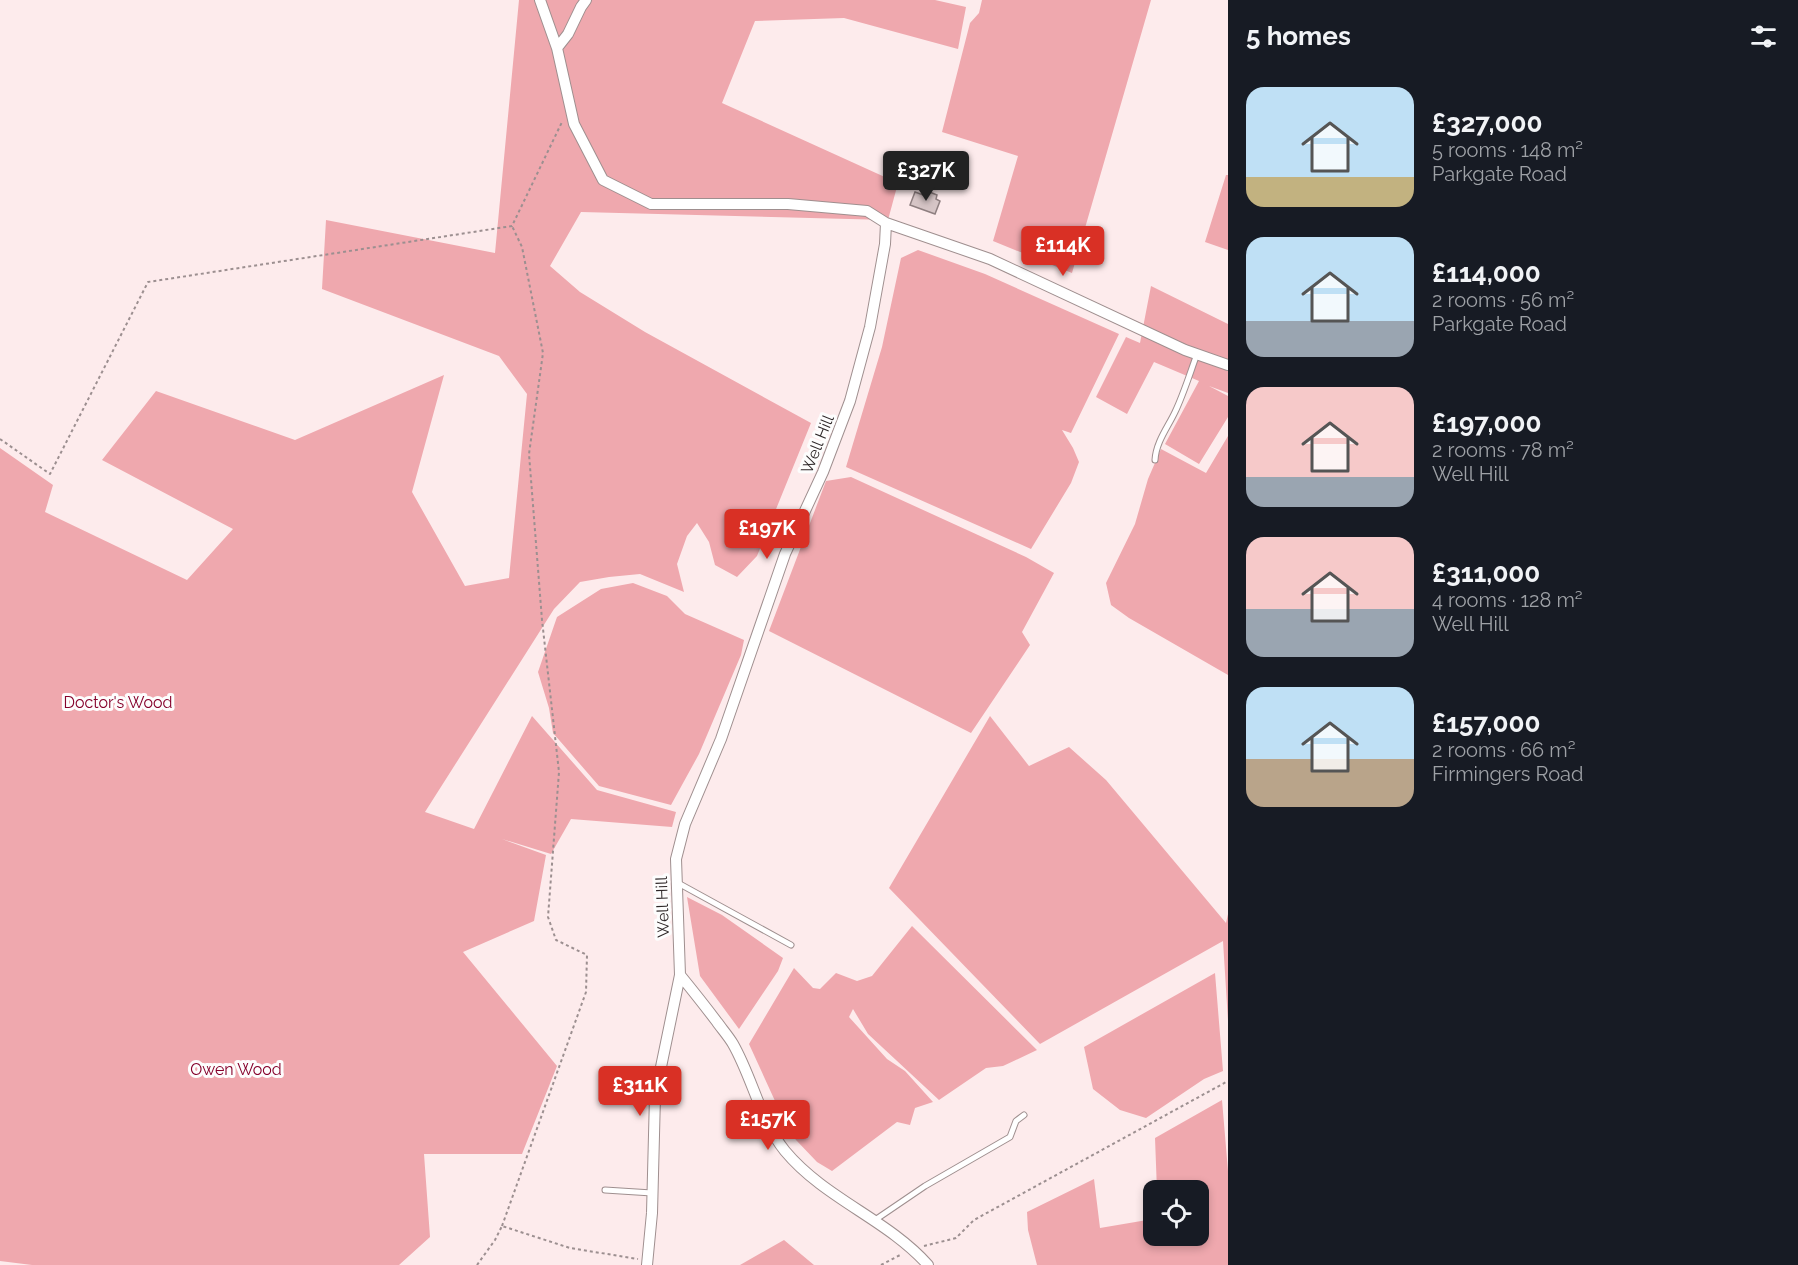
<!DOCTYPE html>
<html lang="en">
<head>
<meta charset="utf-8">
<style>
	body { margin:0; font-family:Raleway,sans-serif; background:#242831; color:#f1f3f6; height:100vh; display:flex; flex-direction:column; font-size:22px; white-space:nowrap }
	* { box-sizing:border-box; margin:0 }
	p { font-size:20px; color:#9ea1a6 }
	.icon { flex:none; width:33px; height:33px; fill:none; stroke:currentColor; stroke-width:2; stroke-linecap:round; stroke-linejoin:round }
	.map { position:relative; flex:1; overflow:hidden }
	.side { display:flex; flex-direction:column; background:#171b24; width:570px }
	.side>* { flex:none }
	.fabs { position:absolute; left:1143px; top:1180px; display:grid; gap:12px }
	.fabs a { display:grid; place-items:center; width:66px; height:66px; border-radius:12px; background:#171b24; box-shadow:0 3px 9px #0003; font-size:30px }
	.price { position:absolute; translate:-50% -51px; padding:0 14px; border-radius:6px; background:#d93025; color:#fff; font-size:20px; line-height:39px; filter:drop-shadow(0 2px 3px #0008) }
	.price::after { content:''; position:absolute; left:50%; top:36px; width:18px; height:14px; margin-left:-9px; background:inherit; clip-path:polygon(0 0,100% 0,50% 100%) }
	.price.active { background:#222; color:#fff }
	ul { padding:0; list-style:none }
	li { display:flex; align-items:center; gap:18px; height:150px; padding:0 18px }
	li span { display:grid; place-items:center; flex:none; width:168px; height:120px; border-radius:18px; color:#555 }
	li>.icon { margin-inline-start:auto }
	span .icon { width:72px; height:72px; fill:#fffc; stroke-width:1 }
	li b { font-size:26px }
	h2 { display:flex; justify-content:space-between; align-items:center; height:72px; padding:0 18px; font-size:26px }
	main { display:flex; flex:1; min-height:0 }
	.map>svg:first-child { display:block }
</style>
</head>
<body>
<main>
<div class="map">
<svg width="1228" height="1265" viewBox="0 0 1228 1265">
	<rect width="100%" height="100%" fill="#fdebec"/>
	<path fill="#efa8ae" d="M519,0H935L966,7L958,49L844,18L755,21L722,103L898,183L888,220L581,212L550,266L580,292L645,332L811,423L757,556L737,577L715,565L709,542L697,523L687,536L677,564L684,592L640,574L609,577L580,582L554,609L425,812L474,829L532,716L597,790L676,812L672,827L571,819L551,854L502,839L546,855L534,921L463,952L557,1066L522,1154H424L430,1237L399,1265H32L0,1261V448L53,485L45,512L187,580L233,529L102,460L156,391L295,440L444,375L412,492L465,586L509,578L527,394L499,356L322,289L326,220L495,253Z
		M982,0H1151L1072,273L993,241L1018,156L942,132L970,23L979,13Z
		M1226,175H1228V250L1205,242Z
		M918,250L985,274L1119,334L1071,433L1062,430L1073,448L1079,462L1071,483L1031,549L846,467L882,347L901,258Z
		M1151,286L1228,324V393L1209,386L1228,396V417L1199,464L1165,444L1199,381L1154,362L1127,414L1096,397L1126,337L1140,343Z
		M1228,436V675L1129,618L1111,605L1106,583L1135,524L1148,479L1161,449L1206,473Z
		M851,477L1026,557L1054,573L1022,632L1030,645L971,733L769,631L826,481Z
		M633,583L667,596L685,614L744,640L741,655L699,754L671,805L599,786L553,733L549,708L538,672L557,617L601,589Z
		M990,716L1029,766L1069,747L1106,780L1226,923L1228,914V1021L1223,941L1040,1044L889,888Z
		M687,897L722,915L783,958L778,971L739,1029L700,976Z
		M912,926L1037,1050L1003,1066L986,1068L939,1100L868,1034L853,1009L849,1017L887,1059L905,1071L933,1102L915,1108L910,1125L897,1122L832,1171L817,1162L796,1140L786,1125L749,1044L794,968L813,988L820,989L836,973L857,981L872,976Z
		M1215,973L1223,1071L1204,1079L1146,1118L1120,1110L1093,1089L1084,1047Z
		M1222,1100L1228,1171V1265H1037L1028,1230L1027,1212L1094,1179L1100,1228L1153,1219L1154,1236H1198V1191H1157L1155,1138Z
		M784,1240L814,1265H740Z"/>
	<path fill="#d6c5c6" stroke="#8e7f80" stroke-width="1.5" d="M927,191L937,195L936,199L940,201L935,214L910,205L915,192L926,196Z"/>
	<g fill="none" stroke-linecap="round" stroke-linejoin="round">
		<g stroke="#9f8f8f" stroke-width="7">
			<path id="lane" d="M1155,460C1156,442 1168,427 1175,412C1184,393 1190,373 1197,354
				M678,883L791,945
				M605,1190L652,1193
				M875,1220L925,1186L1010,1137L1016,1121L1024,1115"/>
		</g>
		<g stroke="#9f8f8f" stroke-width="12">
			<path id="street" d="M540,0L557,48L574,124L603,180L651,204H788L867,211L886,223L885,244L870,327L850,401L823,472L785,554L721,739L685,824L676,859L680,975L655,1096L652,1213L647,1265
				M557,48L568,34L581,7L586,0
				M886,223L990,259L1185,350L1228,365
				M680,975C693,991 705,1006 717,1022C722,1029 729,1037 733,1044C753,1079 760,1120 785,1151C825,1199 887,1219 928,1265"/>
		</g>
		<path stroke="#9c8f90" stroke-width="2" stroke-dasharray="3 3" stroke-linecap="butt" d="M0,439L50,474L148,282L512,226L562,122
			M502,1226L586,992L587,955L556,940L548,917L559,772L542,620L529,454L543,353L522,247L512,226
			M924,1246L956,1238L974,1220L1228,1081
			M477,1265L495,1240L502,1226L570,1248L638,1259
			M881,1265L902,1254"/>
		<use href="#lane" stroke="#fff" stroke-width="5"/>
		<use href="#street" stroke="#fff" stroke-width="10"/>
	</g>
	<g text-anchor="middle" stroke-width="6" stroke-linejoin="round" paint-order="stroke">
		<g font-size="16" fill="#2d2627" stroke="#fdfdfd">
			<text transform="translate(817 444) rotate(-68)" y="6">Well Hill</text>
			<text transform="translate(662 907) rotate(-92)" y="6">Well Hill</text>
		</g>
		<g font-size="16" fill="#85012b" stroke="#fdfdfd">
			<text x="118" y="708">Doctor's Wood</text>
			<text x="236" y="1075">Owen Wood</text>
		</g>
	</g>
</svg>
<div class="fabs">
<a><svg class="icon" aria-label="locate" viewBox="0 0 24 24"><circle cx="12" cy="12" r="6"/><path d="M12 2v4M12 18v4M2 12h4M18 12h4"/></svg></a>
</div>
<b class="price active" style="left:926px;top:202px">£327K</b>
<b class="price" style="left:1063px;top:277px">£114K</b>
<b class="price" style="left:767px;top:560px">£197K</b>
<b class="price" style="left:640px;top:1117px">£311K</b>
<b class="price" style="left:768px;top:1151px">£157K</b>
</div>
<section class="side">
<h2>5 homes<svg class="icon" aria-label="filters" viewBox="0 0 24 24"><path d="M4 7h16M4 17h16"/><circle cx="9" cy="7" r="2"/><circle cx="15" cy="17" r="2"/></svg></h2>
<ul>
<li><span style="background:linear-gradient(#bfe0f5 75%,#c2b280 0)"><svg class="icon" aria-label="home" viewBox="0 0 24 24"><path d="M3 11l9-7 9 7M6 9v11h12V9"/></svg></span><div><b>£327,000</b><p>5 rooms · 148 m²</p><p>Parkgate Road</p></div></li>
<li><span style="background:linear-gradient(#bfe0f5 70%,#9aa5b1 0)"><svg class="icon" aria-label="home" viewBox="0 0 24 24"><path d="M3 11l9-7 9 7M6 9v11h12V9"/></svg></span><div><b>£114,000</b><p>2 rooms · 56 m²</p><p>Parkgate Road</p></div></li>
<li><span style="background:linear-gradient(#f6c9c9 75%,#9aa5b1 0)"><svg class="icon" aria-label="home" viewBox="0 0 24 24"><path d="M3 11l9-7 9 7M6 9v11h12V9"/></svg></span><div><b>£197,000</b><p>2 rooms · 78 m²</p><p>Well Hill</p></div></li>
<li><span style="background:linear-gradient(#f6c9c9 60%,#9aa5b1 0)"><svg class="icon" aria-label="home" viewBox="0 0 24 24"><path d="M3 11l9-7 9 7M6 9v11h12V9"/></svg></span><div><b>£311,000</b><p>4 rooms · 128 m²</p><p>Well Hill</p></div></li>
<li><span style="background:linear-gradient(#bfe0f5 60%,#b9a48a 0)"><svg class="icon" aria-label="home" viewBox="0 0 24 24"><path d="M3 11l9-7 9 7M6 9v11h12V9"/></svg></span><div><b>£157,000</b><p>2 rooms · 66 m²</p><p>Firmingers Road</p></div></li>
</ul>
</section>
</main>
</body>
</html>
